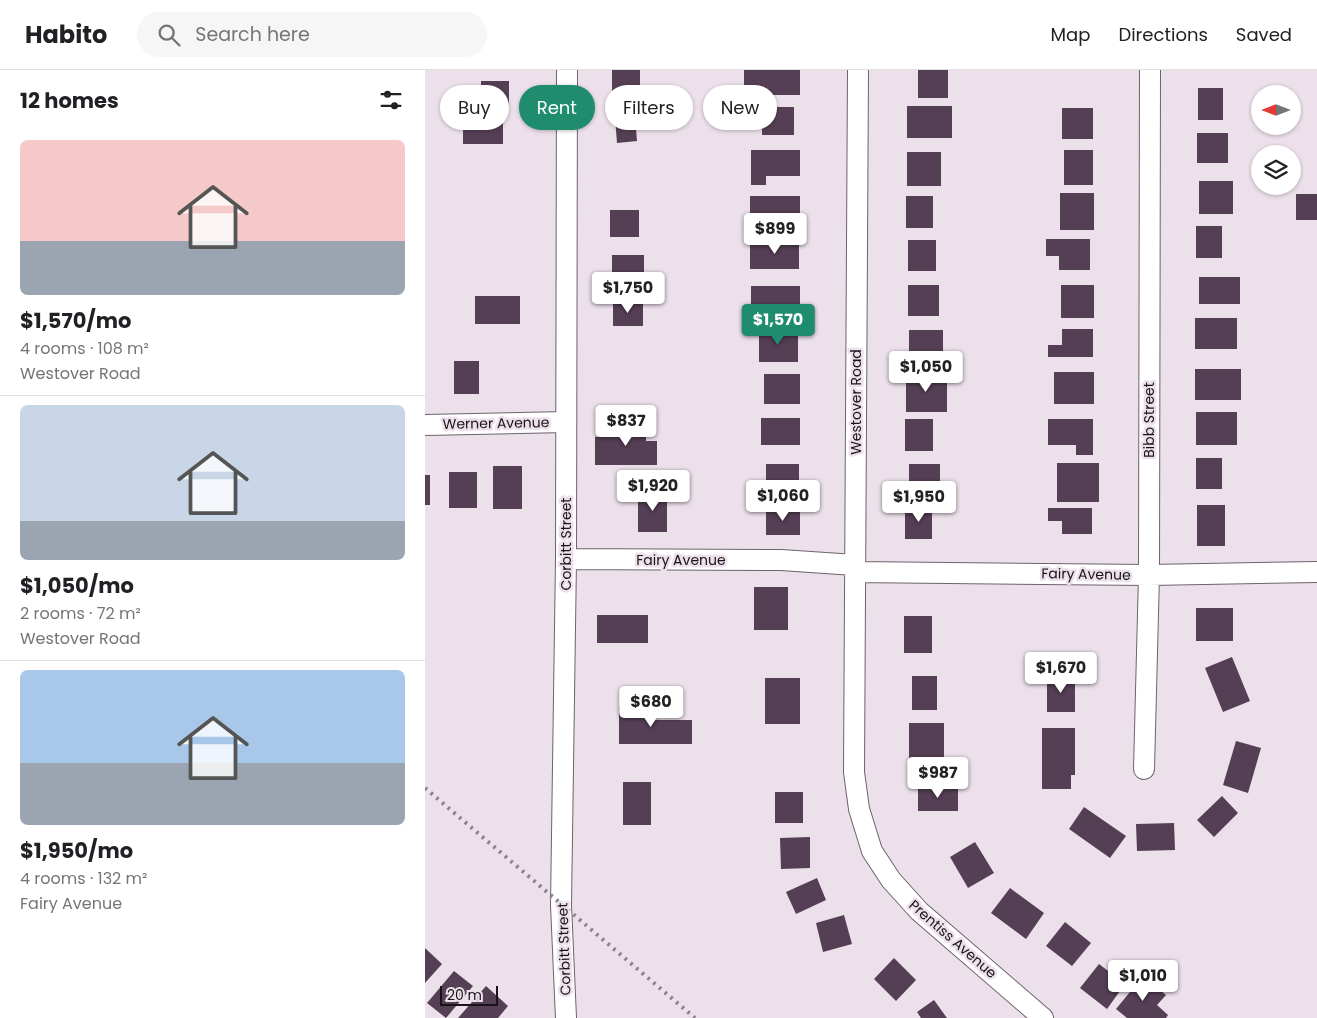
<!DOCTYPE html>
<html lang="en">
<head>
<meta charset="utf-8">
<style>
	body { margin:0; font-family:Poppins,sans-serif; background:#f6f6f6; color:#202124; height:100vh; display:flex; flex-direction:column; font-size:19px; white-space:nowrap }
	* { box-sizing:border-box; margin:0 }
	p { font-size:16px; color:#757577 }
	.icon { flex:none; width:28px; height:28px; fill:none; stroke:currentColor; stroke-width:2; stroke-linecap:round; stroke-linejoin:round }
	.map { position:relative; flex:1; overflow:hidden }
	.sheet { display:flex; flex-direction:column; background:#fff; width:425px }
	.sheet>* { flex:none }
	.hud { position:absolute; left:15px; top:15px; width:475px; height:45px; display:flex; gap:10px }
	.needle { width:32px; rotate:270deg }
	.tools { position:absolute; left:826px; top:15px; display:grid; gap:10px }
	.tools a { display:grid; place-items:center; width:50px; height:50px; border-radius:50%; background:#fff; box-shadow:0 1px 4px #0004; font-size:25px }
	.scale { position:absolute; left:15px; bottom:12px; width:58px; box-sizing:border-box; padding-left:5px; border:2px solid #181418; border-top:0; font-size:14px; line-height:18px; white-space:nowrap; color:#181418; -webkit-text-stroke:4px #ece0eb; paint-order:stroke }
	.price { position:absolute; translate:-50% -42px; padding:0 11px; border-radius:5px; background:#fff; color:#222; font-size:16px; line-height:32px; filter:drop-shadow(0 1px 2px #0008) }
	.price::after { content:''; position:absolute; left:50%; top:30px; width:15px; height:11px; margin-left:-8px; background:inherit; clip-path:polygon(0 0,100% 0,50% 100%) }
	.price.on { background:#1f8d6d; color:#fff }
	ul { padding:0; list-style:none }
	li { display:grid; align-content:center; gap:10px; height:265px; padding:0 20px }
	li+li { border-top:1px solid #e0e0e0 }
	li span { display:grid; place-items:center; height:155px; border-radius:8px; color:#555 }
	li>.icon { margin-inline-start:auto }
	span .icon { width:90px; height:90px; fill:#fffc; stroke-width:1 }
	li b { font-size:21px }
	h2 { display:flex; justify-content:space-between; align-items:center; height:60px; padding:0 20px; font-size:21px }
	.pill { padding:0 18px; border-radius:22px; background:#fff; box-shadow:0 1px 4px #0004; font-size:18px; line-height:45px }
	.pill.on { background:#1f8d6d; color:#fff }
	header { display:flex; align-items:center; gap:30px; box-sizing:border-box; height:70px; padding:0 25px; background:#fff; border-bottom:1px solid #e0e0e0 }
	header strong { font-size:24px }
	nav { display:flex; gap:28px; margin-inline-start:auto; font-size:18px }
	.search { width:350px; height:45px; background:#f6f6f6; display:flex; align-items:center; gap:12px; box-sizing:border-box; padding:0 18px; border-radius:28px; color:#757577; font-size:19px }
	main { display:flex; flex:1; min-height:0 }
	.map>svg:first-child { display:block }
</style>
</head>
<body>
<header>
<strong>Habito</strong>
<div class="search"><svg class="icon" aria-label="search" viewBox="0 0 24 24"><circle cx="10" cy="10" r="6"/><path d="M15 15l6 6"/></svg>Search here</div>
<nav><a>Map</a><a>Directions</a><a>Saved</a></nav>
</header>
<main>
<section class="sheet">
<h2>12 homes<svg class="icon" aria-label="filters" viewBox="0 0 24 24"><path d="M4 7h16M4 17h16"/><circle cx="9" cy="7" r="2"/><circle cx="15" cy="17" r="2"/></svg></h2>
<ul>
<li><span style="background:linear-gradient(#f6c9c9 65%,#9aa5b1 0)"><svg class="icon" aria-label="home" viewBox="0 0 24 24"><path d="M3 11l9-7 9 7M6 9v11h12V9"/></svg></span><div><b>$1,570/mo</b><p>4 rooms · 108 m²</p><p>Westover Road</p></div></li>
<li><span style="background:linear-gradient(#c9d6e8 75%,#9aa5b1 0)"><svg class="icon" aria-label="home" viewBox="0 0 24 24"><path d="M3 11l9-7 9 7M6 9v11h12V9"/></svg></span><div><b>$1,050/mo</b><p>2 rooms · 72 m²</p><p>Westover Road</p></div></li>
<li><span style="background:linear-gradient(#a9c7e8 60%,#9aa5b1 0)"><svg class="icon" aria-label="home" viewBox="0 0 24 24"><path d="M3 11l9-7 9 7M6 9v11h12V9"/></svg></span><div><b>$1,950/mo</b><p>4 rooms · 132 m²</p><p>Fairy Avenue</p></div></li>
</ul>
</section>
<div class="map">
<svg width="892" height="948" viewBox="0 0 892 948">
	<rect width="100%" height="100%" fill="#ece0eb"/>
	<path fill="#553f55" d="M187,0H215V25H187Z
		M319,0H375V25H319Z
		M493,0H523V28H493Z
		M56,11H84V39H56Z
		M773,18H798V50H773Z
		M482,36H527V68H482Z
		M337,37H369V65H337Z
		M637,38H668V69H637Z
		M210,46L212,71L192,73L190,47Z
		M38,49H78V74H38Z
		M772,63H803V93H772Z
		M326,80H375V106H341V115H326Z
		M639,80H668V115H639Z
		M482,82H516V116H482Z
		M774,111H808V144H774Z
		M635,123H669V160H635Z
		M871,124H892V150H871Z
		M325,126H375V150H361V162H325Z
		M481,126H508V158H481Z
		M185,140H214V167H185Z
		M771,156H797V188H771Z
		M621,169H665V200H634V186H621Z
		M483,170H511V201H483Z
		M325,172H374V199H325Z
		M187,185H219V214H187Z
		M774,207H815V234H774Z
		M483,215H514V246H483Z
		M636,215H669V248H636Z
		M326,216H375V252H326Z
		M50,226H95V254H50Z
		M188,231H218V256H188Z
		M770,248H812V279H770Z
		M334,259H373V292H334Z
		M637,259H668V287H623V275H637Z
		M484,260H518V294H484Z
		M29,291H54V324H29Z
		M770,299H816V330H770Z
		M629,302H669V334H629Z
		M339,304H375V334H339Z
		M481,304H522V342H481Z
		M771,342H812V375H771Z
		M336,348H375V375H336Z
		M480,349H508V381H480Z
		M623,349H668V385H651V375H623Z
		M183,356H221V371H232V395H170V367H183Z
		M771,388H797V419H771Z
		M632,393H674V432H632Z
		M341,394H374V424H341Z
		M484,394H515V424H484Z
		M68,396H97V439H68Z
		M24,402H52V438H24Z
		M0,405H5V435H0Z
		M213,422H242V462H213Z
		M772,435H800V476H772Z
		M480,438H507V469H480Z
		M623,438H667V464H637V451H623Z
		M341,439H375V465H341Z
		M329,517H363V560H329Z
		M771,538H808V571H771Z
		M172,545H223V573H172Z
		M479,546H507V583H479Z
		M807,587L825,631L798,642L780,598Z
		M622,605H650V642H622Z
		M487,606H512V640H487Z
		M340,608H375V654H340Z
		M194,636H223V650H267V674H194Z
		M484,653H519V692H484Z
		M617,658H650V705H646V719H617Z
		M811,671L836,678L823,723L798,715Z
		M198,712H226V755H198Z
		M493,717H533V741H493Z
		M350,722H378V753H350Z
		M797,726L813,743L789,767L772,750Z
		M659,737L701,766L685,788L644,759Z
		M749,753L750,780L712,781L711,754Z
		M385,767V798L356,799L355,768Z
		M550,772L569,803L543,818L525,787Z
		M392,808L401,830L371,844L361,822Z
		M585,818L619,843L601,869L566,843Z
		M419,845L427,874L398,882L391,853Z
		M640,852L666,873L647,896L621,876Z
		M0,878L17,894L0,913Z
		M469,888L491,910L471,931L449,909Z
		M674,894L700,914L682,939L655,918Z
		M29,901L48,916L21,948L2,933Z
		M718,906L741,925L732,935L743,945L741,948H702L691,939Z
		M61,916L83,936L73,948H33Z
		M509,930L522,948H496L492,942Z"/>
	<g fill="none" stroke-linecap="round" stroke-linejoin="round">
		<g stroke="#6d636d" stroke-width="22">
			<path id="street" d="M433,0L429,702L434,739L447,781L466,810L494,841L618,948
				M0,355L141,352
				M141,489L356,490L430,495
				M430,502L724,505L892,502
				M719,699L724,505L725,0
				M141,948L136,835L141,489L142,0"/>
		</g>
		<use href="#street" stroke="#fff" stroke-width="20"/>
		<path stroke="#8a828a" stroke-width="4" stroke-dasharray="2.5 5" stroke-linecap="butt" d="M0,718L270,948"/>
	</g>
	<g text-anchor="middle" stroke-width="5" stroke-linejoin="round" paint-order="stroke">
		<g font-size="14" fill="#181418" stroke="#ece0eb">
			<text transform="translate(431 332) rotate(-90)" y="5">Westover Road</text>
			<text transform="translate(724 350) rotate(-90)" y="5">Bibb Street</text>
			<text transform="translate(71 353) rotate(-1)" y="5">Werner Avenue</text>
			<text transform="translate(141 474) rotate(-90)" y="5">Corbitt Street</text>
			<text x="256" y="495">Fairy Avenue</text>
			<text transform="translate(661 504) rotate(1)" y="5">Fairy Avenue</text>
			<text transform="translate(528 869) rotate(41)" y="5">Prentiss Avenue</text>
			<text transform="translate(139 879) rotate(-92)" y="5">Corbitt Street</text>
		</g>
	</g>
</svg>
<div class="tools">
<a><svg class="needle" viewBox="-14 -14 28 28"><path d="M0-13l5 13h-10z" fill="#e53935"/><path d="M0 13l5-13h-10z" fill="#757577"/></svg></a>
<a><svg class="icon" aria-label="layers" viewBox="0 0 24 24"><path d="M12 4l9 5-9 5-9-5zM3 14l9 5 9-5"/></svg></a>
</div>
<div class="scale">20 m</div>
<b class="price" style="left:350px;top:185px">$899</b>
<b class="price" style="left:203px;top:244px">$1,750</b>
<b class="price on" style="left:353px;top:276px">$1,570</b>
<b class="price" style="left:501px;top:323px">$1,050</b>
<b class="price" style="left:201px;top:377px">$837</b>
<b class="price" style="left:228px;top:442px">$1,920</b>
<b class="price" style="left:358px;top:452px">$1,060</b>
<b class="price" style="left:494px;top:453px">$1,950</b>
<b class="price" style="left:636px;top:624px">$1,670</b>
<b class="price" style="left:226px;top:658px">$680</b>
<b class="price" style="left:513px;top:729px">$987</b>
<b class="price" style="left:718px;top:932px">$1,010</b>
<div class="hud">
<a class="pill">Buy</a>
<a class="pill on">Rent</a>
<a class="pill">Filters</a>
<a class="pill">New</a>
</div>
</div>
</main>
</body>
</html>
